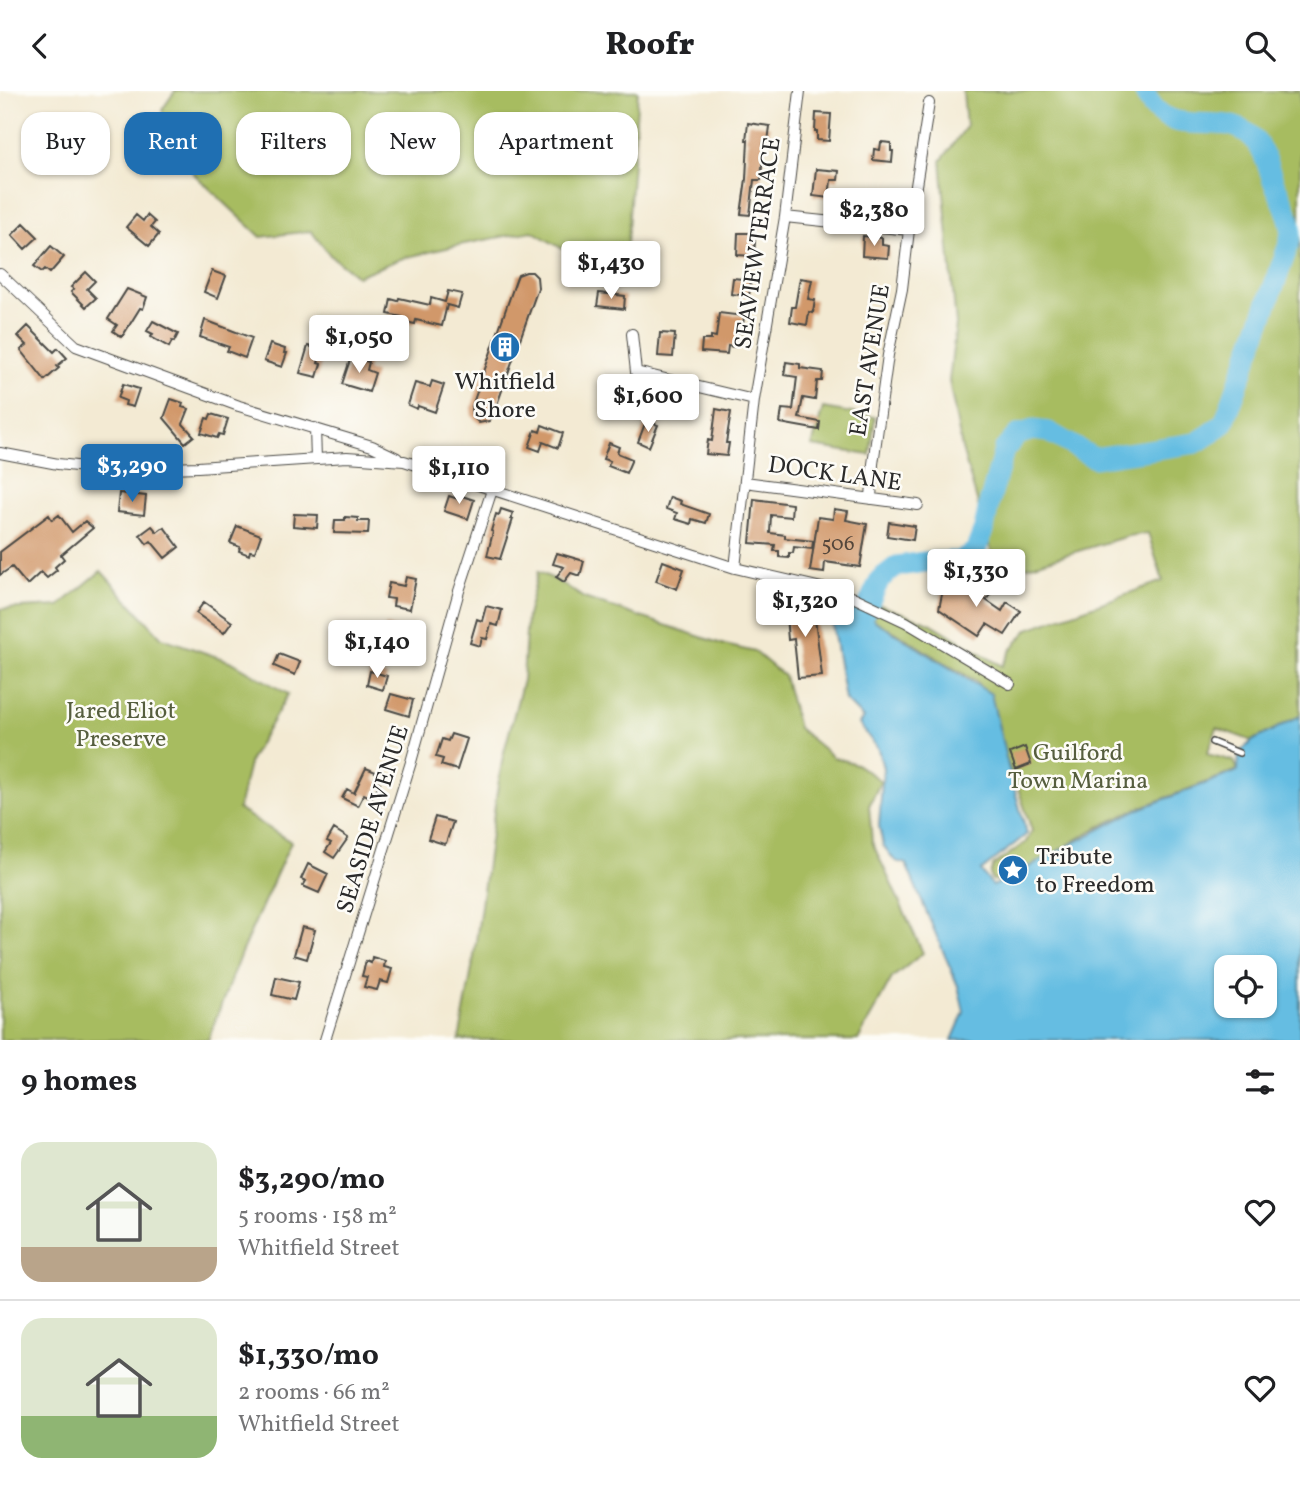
<!DOCTYPE html>
<html lang="en">
<head>
<meta charset="utf-8">
<style>
	body { margin:0; font-family:Vollkorn,serif; background:#f6f6f6; color:#202124; height:100vh; display:flex; flex-direction:column; font-size:26px; white-space:nowrap }
	* { box-sizing:border-box; margin:0 }
	p { font-size:23px; color:#757577 }
	.icon { flex:none; width:38px; height:38px; fill:none; stroke:currentColor; stroke-width:2; stroke-linecap:round; stroke-linejoin:round }
	.map { position:relative; height:949px; overflow:hidden }
	.details { display:flex; flex-direction:column; background:#fff; flex:1 }
	.details>* { flex:none }
	.hud { position:absolute; left:21px; top:21px; width:700px; height:63px; display:flex; gap:14px }
	.buttons { position:absolute; left:1214px; top:864px; display:grid; gap:14px }
	.buttons a { display:grid; place-items:center; width:63px; height:63px; border-radius:14px; background:#fff; box-shadow:0 2px 5px #0004; font-size:35px }
	.price { position:absolute; translate:-50% -60px; padding:0 16px; border-radius:7px; background:#fff; color:#222; font-size:23px; line-height:46px; filter:drop-shadow(0 2px 4px #0008) }
	.price::after { content:''; position:absolute; left:50%; top:42px; width:21px; height:16px; margin-left:-10px; background:inherit; clip-path:polygon(0 0,100% 0,50% 100%) }
	.price.active { background:#1f6fb2; color:#fff }
	ul { padding:0; list-style:none }
	li { display:flex; align-items:center; gap:21px; height:175px; padding:0 21px }
	li+li { border-top:2px solid #e0e0e0 }
	li span { display:grid; place-items:center; flex:none; width:196px; height:140px; border-radius:21px; color:#555 }
	li>.icon { margin-inline-start:auto }
	span .icon { width:84px; height:84px; fill:#fffc; stroke-width:1 }
	li b { font-size:30px }
	h2 { display:flex; justify-content:space-between; align-items:center; height:84px; padding:0 21px; font-size:30px }
	.chip { padding:0 24px; border-radius:21px; background:#fff; box-shadow:0 2px 5px #0004; font-size:24px; line-height:63px }
	.chip.active { background:#1f6fb2; color:#fff }
	header { display:flex; justify-content:space-between; align-items:center; height:91px; padding:0 21px; background:#fff; font-size:32px; font-weight:800 }
	.map>svg:first-child { display:block }
</style>
</head>
<body>
<header><svg class="icon" aria-label="back" viewBox="0 0 24 24"><path d="M15 5l-7 7 7 7"/></svg>Roofr<svg class="icon" aria-label="search" viewBox="0 0 24 24"><circle cx="10" cy="10" r="6"/><path d="M15 15l6 6"/></svg></header>
<div class="map">
<svg width="1300" height="949" viewBox="0 0 1300 949">
	<rect width="100%" height="100%" fill="#fdfcf7"/>
	<filter id="ink" filterUnits="userSpaceOnUse"><feTurbulence type="fractalNoise" baseFrequency=".0143" numOctaves="2"/><feDisplacementMap in="SourceGraphic" scale="14" xChannelSelector="R" yChannelSelector="G"/><feConvolveMatrix kernelMatrix="1 2 1 2 8 2 1 2 1" color-interpolation-filters="sRGB"/></filter>
	<filter id="wash" filterUnits="userSpaceOnUse"><feTurbulence type="fractalNoise" baseFrequency=".00686" numOctaves="4" result="noise"/><feDisplacementMap in="SourceGraphic" scale="28" xChannelSelector="R" yChannelSelector="G"/><feGaussianBlur stdDeviation="1.57" result="paint"/><feColorMatrix in="noise" values="0 0 0 0 0 0 0 0 0 0 0 0 0 0 0 0 0 1.4 0 .05"/><feComposite in="paint" operator="in"/></filter>
	<g filter="url(#wash)">
		<rect width="100%" height="100%" fill="#f3ead3"/>
		<path fill="#a7bc61" stroke="#697446" stroke-width="2" d="M175,0H638L624,194L532,140L464,153L403,167L357,185L330,164L311,140L261,146L194,83L173,51L162,19Z
			M963,0H1300V625L1252,650L1217,637L1207,663L1234,670L1238,679L1132,720L1093,739L1007,790L992,789L990,783L993,775L1026,751L1032,740L1018,697L989,629L983,600L976,590L943,571L899,543L873,529L880,514L930,532L1002,575L1010,560L1028,538L1163,490L1148,442L1128,445L1015,479L996,476L962,358L949,290L956,233L941,70L966,36Z
			M823,317L875,326L870,364L812,355Z
			M101,480L162,547L232,571L288,603L250,669L238,718L291,751L241,862L208,949H0V518L59,515Z
			M538,481L556,489L584,507L725,554L755,561L784,585L798,637L833,666L856,673L881,690L869,715L872,751L923,862L892,887L858,949H459L473,872L496,707L503,665L523,589L527,525Z"/>
		<path fill="#65bde2" stroke="#487486" stroke-width="2" fill-rule="evenodd" d="M829,514L864,523L991,603L1008,675L1027,743L981,780L993,795L1134,720L1238,680L1239,662L1252,650L1300,625V949H952L964,921L958,895L906,773L895,770L883,754L879,735L883,677L878,658L859,633L863,627L845,609ZM1227,877H1265V915H1227Z"/>
		<g fill="none" stroke-linecap="round" stroke-linejoin="round">
			<path stroke="#65bde2" stroke-width="21" d="M864,523L880,488L897,475L925,471L959,470L975,461L984,438L989,413L1004,359L1017,344L1033,339L1049,341L1094,367L1196,352L1213,341L1224,332L1289,153C1290,148 1291,142 1291,137C1290,124 1280,104 1274,92C1269,79 1265,63 1257,52C1228,10 1168,59 1144,0"/>
		</g>
		<g id="blocks">
			<path fill="#d1986a" d="M816,22L831,23L829,50L817,49V40H815Z
				M748,32L770,35L768,51L764,50L761,89H754L750,124L741,123L746,88L748,49H746Z
				M881,51L891,52V60H893L892,71L873,69L874,58L880,59Z
				M816,78L839,80L838,89H831L829,107L813,105Z
				M136,124L143,130L147,124L155,131L151,136L159,143L149,155L126,136Z
				M24,132L38,146L25,158L12,144Z
				M738,142H751L750,149L755,150L754,165L737,164Z
				M863,145L882,147V154L889,155L888,167L862,165Z
				M51,155L64,166L50,182L45,178L42,181L34,175Z
				M212,180L226,185L218,207L204,201Z
				M86,181L95,190L87,198L96,207L86,216L71,201L74,198L71,196Z
				M526,181H532L537,186L538,197L493,325L489,330L479,332L472,325L471,318L516,189L518,184Z
				M733,187L751,189L749,205L731,203Z
				M800,187L812,189L808,208L815,209L813,222L809,221L807,234L790,231L792,216H795Z
				M127,198L147,206L143,218L140,217L122,246L113,240L117,234L108,228Z
				M448,200L462,203L458,217L447,214L442,235L416,229L415,233L401,230L402,226L388,223L391,208L398,210L399,207L430,214L431,207L445,211Z
				M599,202L625,205L624,218L597,215Z
				M719,222L744,225L742,242L737,241L735,256L728,255L727,263L701,261L702,249H711V245L716,246Z
				M205,229L252,247L245,267L227,260L229,256L200,246Z
				M153,230L178,243L174,251L172,250L169,256L151,246L153,243L147,240Z
				M28,235L54,261L58,257L67,267L57,275L59,277L45,289L21,259L27,254L18,245Z
				M660,242L675,243L673,266L658,265Z
				M270,253L285,258L284,262H287L282,276L264,270Z
				M308,255L322,259L318,272L321,273L317,286L300,282Z
				M351,266L369,271L367,279L375,282L369,301L342,293Z
				M786,271L800,273V277L823,280L822,290H817L815,309L803,307L799,327L820,331L819,339L780,332L782,318L793,319L797,286L784,284Z
				M432,290L444,294L435,321L418,315L417,318L408,314L415,292L430,296Z
				M123,293L139,298L133,316L125,314L126,310L118,307Z
				M171,308L183,312L182,316L189,318L183,333L194,345L185,352L164,327Z
				M716,318L731,321L726,352H729L727,365L706,363L708,349L712,350Z
				M211,323L228,328L223,344L219,343L217,347L201,342L206,327L209,328Z
				M646,330L658,334L649,356L638,351Z
				M542,334L563,342L558,357L543,351L540,360L529,356L535,339L540,341Z
				M609,352L619,356L617,362L632,368L626,382L608,375L610,370L603,368Z
				M119,402L146,405L144,424L117,421Z
				M459,404L474,409L468,428L444,420L449,405L458,408Z
				M670,406L681,410L680,413L709,423L706,432L692,428L691,433L675,428L677,422L666,418Z
				M754,408L792,413L791,426L771,424L770,442L785,444V447L813,450L812,458L794,456L793,462H789V467L779,466V460H774L775,454L750,452Z
				M501,418L513,422L511,428H513L500,468L487,465L493,441L491,440L496,423L499,424Z
				M834,418L848,420L846,429L867,433L860,476L825,471L824,482L810,480L818,426L833,428Z
				M294,423L318,424L317,437L293,435Z
				M49,424L52,429L59,424L72,441L85,430L93,437L61,464L64,468L55,476L57,479L47,487L41,481L27,494L12,476L0,484V461Z
				M345,426L358,427V430H369L368,443L334,442L335,429H345Z
				M889,431L915,435L913,449L887,445Z
				M152,435L157,441L164,436L179,456L165,467L151,450L147,453L140,444Z
				M237,435L261,444L255,461L250,460L249,464L239,460L240,456L230,452Z
				M557,462L584,470L580,485L571,482L564,491L556,486L564,476L553,473Z
				M663,470L684,478L677,498L656,490Z
				M406,486L416,488L410,518L393,515L394,508L386,507L389,492L404,495Z
				M970,490L990,504L986,509L1002,520L1007,511L1021,520L1005,544L987,533L979,545L939,518L943,498Z
				M794,509L819,517L815,528L822,585L798,587L794,548L788,549L786,524H788Z
				M204,511L232,531L224,542L196,522Z
				M486,515L502,519L498,535L491,533L487,548L482,547L480,555L470,552L477,528L482,530Z
				M386,534L404,540L396,569L380,565L385,548L382,547Z
				M279,563L300,571L295,584L274,575Z
				M370,580L387,585L383,599L367,594Z
				M391,603L413,609L409,625L386,618Z
				M451,643L467,648L457,679L441,674L443,668L436,666L442,648L448,650Z
				M1025,656L1031,673L1016,679L1010,662Z
				M366,677L378,682L374,689L380,692L372,707L364,703L358,715L342,707L347,698L354,702Z
				M435,726L453,731L446,752L444,753L428,748Z
				M334,738L348,747L334,767L325,761L331,752L327,750Z
				M308,773L328,783L319,802L303,795L306,790L301,788Z
				M302,836L315,839L307,868L294,864Z
				M372,866L385,870L384,876L392,878L388,892L380,890L377,899L364,896L367,886L362,885L366,870L371,872Z
				M276,886L299,891L294,909L272,904Z"/>
		</g>
	</g>
	<g filter="url(#ink)">
		<use href="#blocks" fill-opacity="0" stroke="#494844" stroke-width="2"/>
		<g fill="none" stroke-linecap="round" stroke-linejoin="round">
			<g stroke="#494844" stroke-width="8">
				<path id="lane" d="M1212,651L1239,662"/>
			</g>
			<g stroke="#494844" stroke-width="12">
				<path id="street" d="M785,126L909,139
					M0,183L76,255L239,315L372,355L397,367
					M632,243L636,281L754,309
					M315,337L316,368
					M0,362L58,373L112,379L198,376L347,366L404,370L735,477L822,497L855,507L906,531L1010,593
					M745,391L918,414
					M871,408L873,373L888,264L902,198L909,139L929,12
					M735,477L754,309L785,126L800,0
					M325,949L411,671L459,500L492,399"/>
			</g>
			<use href="#lane" stroke="#fff" stroke-width="5"/>
			<use href="#street" stroke="#fff" stroke-width="10"/>
		</g>
	</g>
	<defs>
		<g id="building-disc" transform="scale(1.575)"><circle r="9.5" fill="#1f6fb2" stroke="#fdfcf7"/><path d="M-4-6H4V6H1V3H-1V6H-4ZM-2.5-4.3h1.7v1.8h-1.7ZM.8-4.3h1.7v1.8H.8ZM-2.5-1h1.7V.8h-1.7ZM.8-1h1.7V.8H.8Z" fill="#fff"/></g>
		<g id="sight-disc" transform="scale(1.575)"><circle r="9.5" fill="#1f6fb2" stroke="#fdfcf7"/><path d="M0-6L1.8-2.2L6-1.7L2.9 1.2L3.7 5.4L0 3.3L-3.7 5.4L-2.9 1.2L-6-1.7L-1.8-2.2Z" fill="#fff"/></g>
	</defs>
	<g fill-rule="evenodd">
		<use href="#building-disc" x="505" y="256"/>
		<use href="#sight-disc" x="1013" y="779"/>
	</g>
	<g text-anchor="middle" stroke-width="5" stroke-linejoin="round" paint-order="stroke">
		<g font-size="21" fill="#54463b">
			<text x="838" y="459">506</text>
		</g>
		<g font-size="24" fill="#2b2b2b" stroke="#fdfcf7">
			<text transform="translate(757 152) rotate(-82)" y="8">SEAVIEW TERRACE</text>
			<text transform="translate(869 269) rotate(-81)" y="8">EAST AVENUE</text>
			<text transform="translate(835 382) rotate(8)" y="8">DOCK LANE</text>
			<text transform="translate(372 728) rotate(-73)" y="8">SEASIDE AVENUE</text>
		</g>
		<g font-size="24" fill="#2b2b2b" stroke="#fdfcf7">
			<text x="505" y="298">Whitfield<tspan x="505" dy="28">Shore</tspan></text>
			<text x="1036" y="773" text-anchor="start">Tribute<tspan x="1036" dy="28">to Freedom</tspan></text>
		</g>
		<g font-size="24" fill="#565e3e" stroke="#fdfcf7">
			<text x="121" y="627">Jared Eliot<tspan x="121" dy="28">Preserve</tspan></text>
			<text x="1078" y="669">Guilford<tspan x="1078" dy="28">Town Marina</tspan></text>
		</g>
	</g>
</svg>
<div class="buttons">
<a><svg class="icon" aria-label="locate" viewBox="0 0 24 24"><circle cx="12" cy="12" r="6"/><path d="M12 2v4M12 18v4M2 12h4M18 12h4"/></svg></a>
</div>
<b class="price" style="left:874px;top:157px">$2,380</b>
<b class="price" style="left:611px;top:210px">$1,430</b>
<b class="price" style="left:359px;top:284px">$1,050</b>
<b class="price" style="left:648px;top:343px">$1,600</b>
<b class="price active" style="left:132px;top:413px">$3,290</b>
<b class="price" style="left:459px;top:415px">$1,110</b>
<b class="price" style="left:976px;top:518px">$1,330</b>
<b class="price" style="left:805px;top:548px">$1,320</b>
<b class="price" style="left:377px;top:589px">$1,140</b>
<div class="hud">
<a class="chip">Buy</a>
<a class="chip active">Rent</a>
<a class="chip">Filters</a>
<a class="chip">New</a>
<a class="chip">Apartment</a>
</div>
</div>
<section class="details">
<h2>9 homes<svg class="icon" aria-label="filters" viewBox="0 0 24 24"><path d="M4 7h16M4 17h16"/><circle cx="9" cy="7" r="2"/><circle cx="15" cy="17" r="2"/></svg></h2>
<ul>
<li><span style="background:linear-gradient(#dfe7d0 75%,#b9a48a 0)"><svg class="icon" aria-label="home" viewBox="0 0 24 24"><path d="M3 11l9-7 9 7M6 9v11h12V9"/></svg></span><div><b>$3,290/mo</b><p>5 rooms · 158 m²</p><p>Whitfield Street</p></div><svg class="icon" aria-label="heart" viewBox="0 0 24 24"><path d="M12 20l-8-8c-3-5 5-10 8-4 3-6 11-1 8 4z"/></svg></li>
<li><span style="background:linear-gradient(#dfe7d0 70%,#8fb573 0)"><svg class="icon" aria-label="home" viewBox="0 0 24 24"><path d="M3 11l9-7 9 7M6 9v11h12V9"/></svg></span><div><b>$1,330/mo</b><p>2 rooms · 66 m²</p><p>Whitfield Street</p></div><svg class="icon" aria-label="heart" viewBox="0 0 24 24"><path d="M12 20l-8-8c-3-5 5-10 8-4 3-6 11-1 8 4z"/></svg></li>
</ul>
</section>
</body>
</html>
